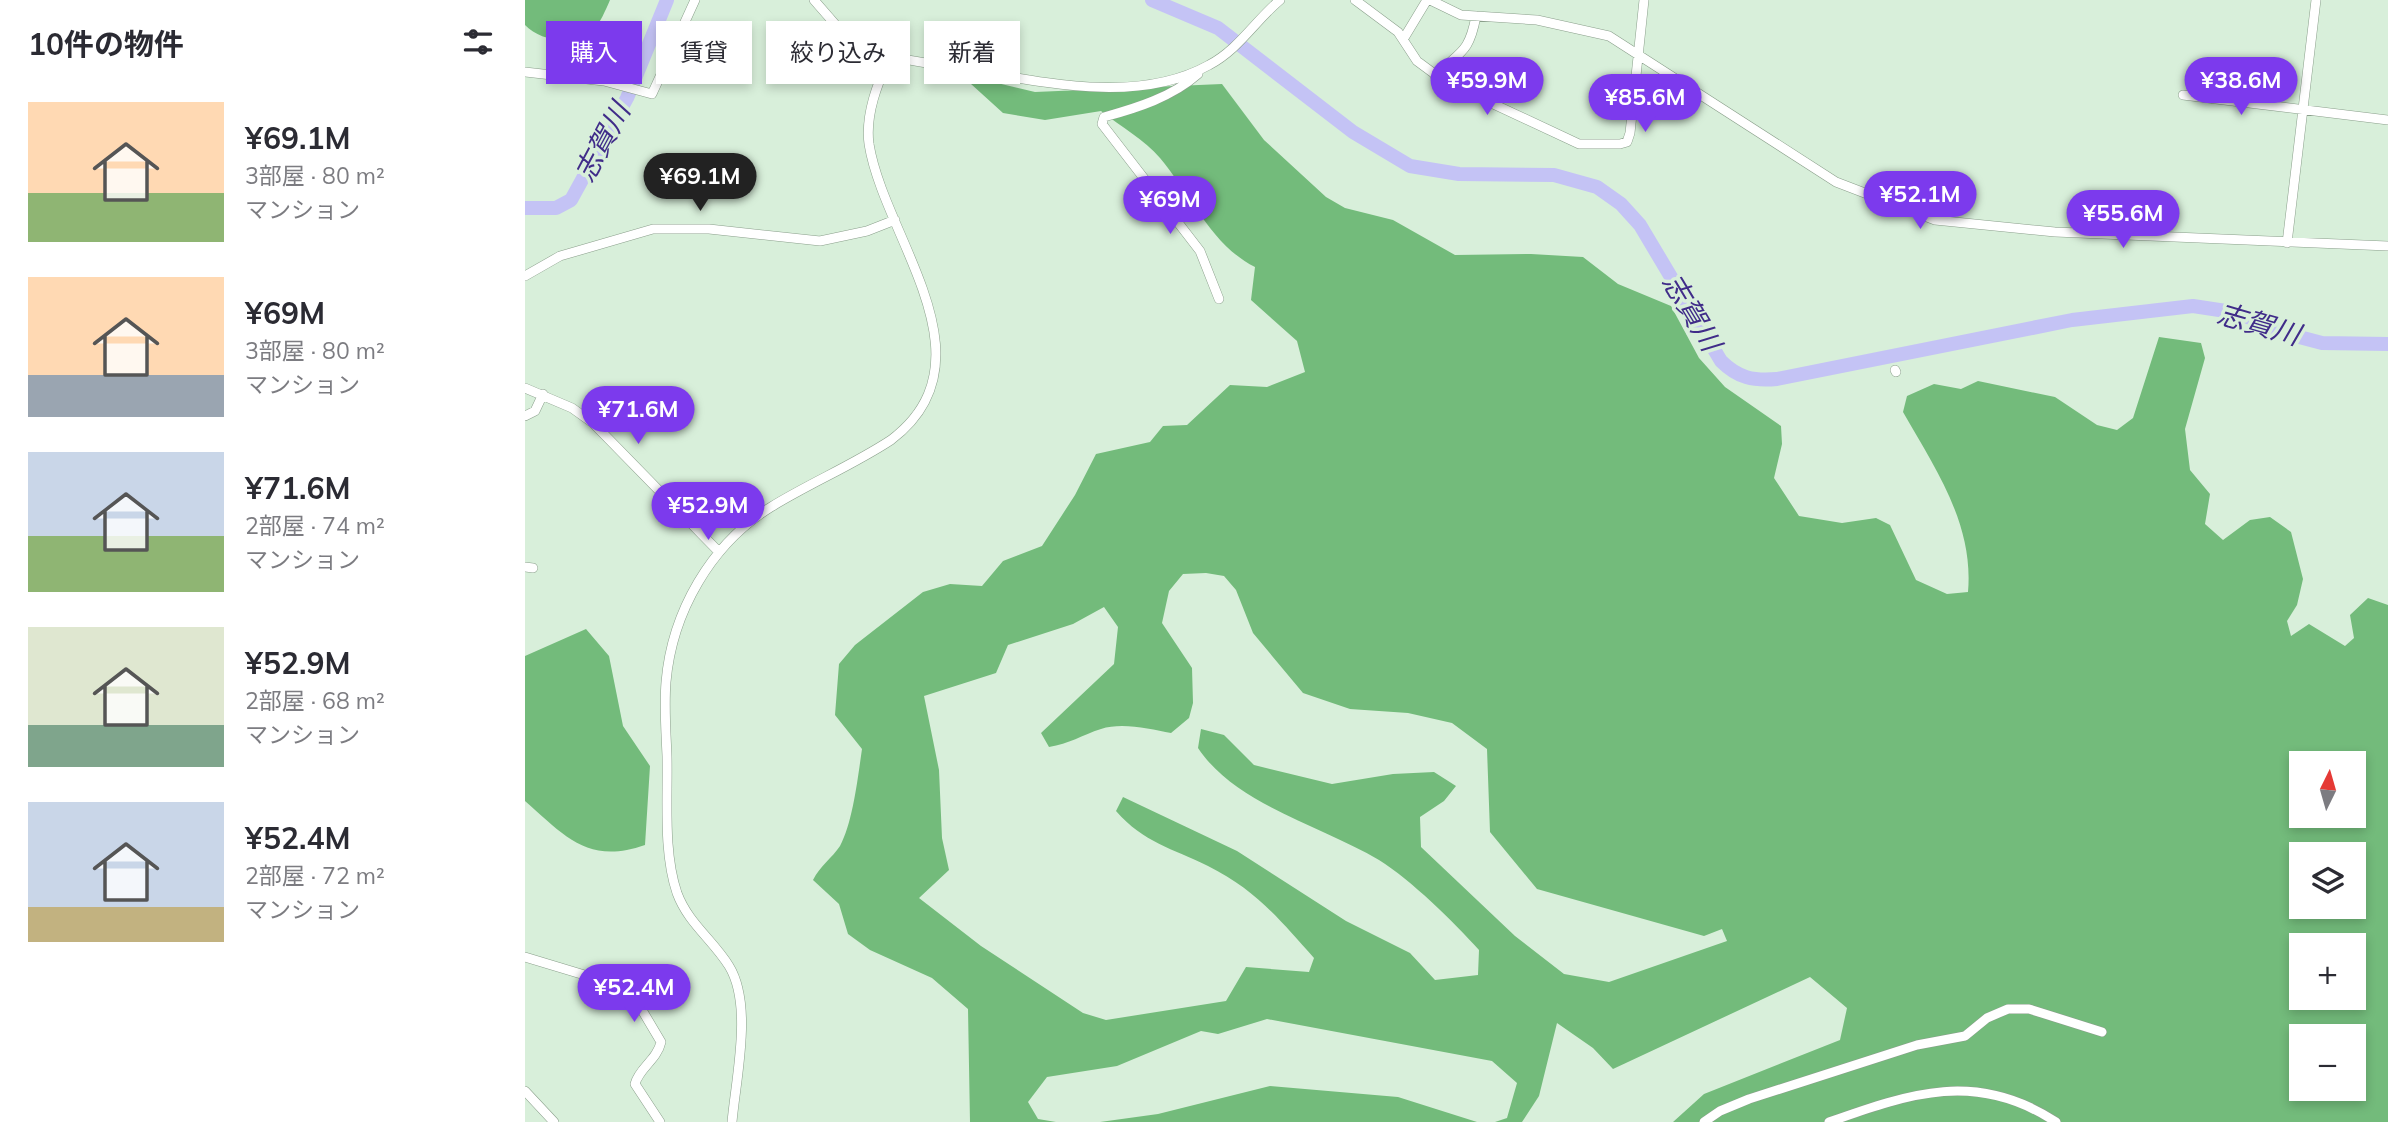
<!DOCTYPE html>
<html lang="ja">
<head>
<meta charset="utf-8">
<style>
	body { margin:0; font-family:Mulish,"Noto Sans JP",sans-serif; background:#f7f7f7; color:#2b2b33; height:100vh; display:flex; flex-direction:column; font-size:26px; white-space:nowrap }
	* { box-sizing:border-box; margin:0 }
	p { font-size:23px; color:#7c7c81 }
	.icon { flex:none; width:38px; height:38px; fill:none; stroke:currentColor; stroke-width:2; stroke-linecap:round; stroke-linejoin:round }
	.map { position:relative; flex:1; overflow:hidden }
	.details { display:flex; flex-direction:column; background:#fff; width:525px }
	.details>* { flex:none }
	.banner { position:absolute; left:21px; top:21px; width:665px; height:63px; display:flex; gap:14px }
	.needle { width:46px; rotate:5deg }
	.buttons { position:absolute; left:1764px; top:751px; display:grid; gap:14px }
	.buttons a { display:grid; place-items:center; width:77px; height:77px; border-radius:0px; background:#fff; box-shadow:0 4px 10px #0003; font-size:35px }
	.price { position:absolute; translate:-50% -60px; padding:0 16px; border-radius:24px; background:#7c3aed; color:#fff; font-size:23px; line-height:46px; filter:drop-shadow(0 2px 4px #0008) }
	.price::after { content:''; position:absolute; left:50%; top:42px; width:21px; height:16px; margin-left:-10px; background:inherit; clip-path:polygon(0 0,100% 0,50% 100%) }
	.price.current { background:#222; color:#fff }
	ul { padding:0; list-style:none }
	li { display:flex; align-items:center; gap:21px; height:175px; padding:0 28px }
	li span { display:grid; place-items:center; flex:none; width:196px; height:140px; border-radius:0px; color:#555 }
	li>.icon { margin-inline-start:auto }
	span .icon { width:84px; height:84px; fill:#fffc; stroke-width:1 }
	li b { font-size:30px }
	h2 { display:flex; justify-content:space-between; align-items:center; height:84px; padding:0 28px; font-size:30px }
	.tag { padding:0 24px; border-radius:0px; background:#fff; box-shadow:0 4px 10px #0003; font-size:24px; line-height:63px }
	.tag.current { background:#7c3aed; color:#fff }
	main { display:flex; flex:1; min-height:0 }
	.map>svg:first-child { display:block }
</style>
</head>
<body>
<main>
<section class="details">
<h2>10件の物件<svg class="icon" aria-label="filters" viewBox="0 0 24 24"><path d="M4 7h16M4 17h16"/><circle cx="9" cy="7" r="2"/><circle cx="15" cy="17" r="2"/></svg></h2>
<ul>
<li><span style="background:linear-gradient(#ffd9b3 65%,#8fb573 0)"><svg class="icon" aria-label="home" viewBox="0 0 24 24"><path d="M3 11l9-7 9 7M6 9v11h12V9"/></svg></span><div><b>¥69.1M</b><p>3部屋 · 80 m²</p><p>マンション</p></div></li>
<li><span style="background:linear-gradient(#ffd9b3 70%,#9aa5b1 0)"><svg class="icon" aria-label="home" viewBox="0 0 24 24"><path d="M3 11l9-7 9 7M6 9v11h12V9"/></svg></span><div><b>¥69M</b><p>3部屋 · 80 m²</p><p>マンション</p></div></li>
<li><span style="background:linear-gradient(#c9d6e8 60%,#8fb573 0)"><svg class="icon" aria-label="home" viewBox="0 0 24 24"><path d="M3 11l9-7 9 7M6 9v11h12V9"/></svg></span><div><b>¥71.6M</b><p>2部屋 · 74 m²</p><p>マンション</p></div></li>
<li><span style="background:linear-gradient(#dfe7d0 70%,#7fa58c 0)"><svg class="icon" aria-label="home" viewBox="0 0 24 24"><path d="M3 11l9-7 9 7M6 9v11h12V9"/></svg></span><div><b>¥52.9M</b><p>2部屋 · 68 m²</p><p>マンション</p></div></li>
<li><span style="background:linear-gradient(#c9d6e8 75%,#c2b280 0)"><svg class="icon" aria-label="home" viewBox="0 0 24 24"><path d="M3 11l9-7 9 7M6 9v11h12V9"/></svg></span><div><b>¥52.4M</b><p>2部屋 · 72 m²</p><p>マンション</p></div></li>
</ul>
</section>
<div class="map">
<svg width="1863" height="1122" viewBox="0 0 1863 1122">
	<rect width="100%" height="100%" fill="#d8efda"/>
	<path fill="#73bb7b" fill-rule="evenodd" d="M0,0H85C81,9 75,24 68,30C48,46 17,42 0,25Z
		M435,74L510,92L697,84L739,140L801,197L820,208L868,220L930,255L1006,254L1058,257L1093,284L1146,306L1174,358L1200,387L1256,426L1257,444L1249,478L1274,516L1317,523L1351,518L1365,525L1391,580L1422,594L1443,592C1449,524 1410,468 1378,412L1382,396L1409,384L1436,389L1453,381L1530,397L1572,425L1592,430L1608,418L1634,337L1676,343L1680,358L1660,429L1665,470L1685,494L1680,524L1698,540L1725,520L1745,517L1766,532L1778,579L1772,605L1762,621L1766,636L1784,624L1820,646L1829,638L1825,615L1843,598L1863,605V1122H1148L1179,1094L1315,1040L1322,1008L1285,977L1088,1069L1068,1048L1032,1023L1014,1096L997,1122H970L982,1118L992,1083L967,1061L742,1019L693,1034L676,1031L592,1066L522,1077L503,1102L513,1119L531,1122H445L443,1009L407,978L345,950L323,934L314,904L288,880C295,866 307,858 315,846C328,822 333,776 337,749L310,715L314,664L330,645L398,592L425,584L457,586L478,561L517,546L550,495L571,454L625,442L638,426L662,425L705,385L742,387L780,372L772,341L726,300L730,267C686,245 666,195 635,158C620,140 595,126 576,111L520,120L478,113ZM681,573L699,576L711,590L728,633L778,693L825,709L883,713L927,723L962,749L965,832L1012,889L1179,936L1197,929L1202,941L1084,982L1039,974L990,936L896,847L895,817L919,801L931,786L909,772L868,774L807,784L729,765L699,735L676,729L673,748C711,805 797,826 854,860C886,880 929,922 954,950L953,975L910,980L885,953L821,921L712,851L598,797L591,811C619,843 647,848 683,866C731,890 754,919 789,958L784,972L721,967L701,1001L581,1020L558,1013L456,946L394,898L424,870L417,838L414,770L399,696L471,673L483,645L548,624L579,607L593,627L589,664L516,733L524,747C544,744 557,735 576,729C597,722 625,729 646,733L664,718L668,703L667,668L637,623L644,591L658,574ZM1776,763H1829V816H1776ZM1776,854H1829V906H1776ZM1776,945H1829V998H1776ZM1776,1036H1829V1088H1776Z
		M61,629L84,656L98,726L125,766L120,845C63,865 40,836 0,801V656Z
		M745,1086L873,1097L952,1122H575L633,1114Z"/>
	<g fill="none" stroke-linecap="round" stroke-linejoin="round">
		<path stroke="#c4c3f5" stroke-width="14" d="M627,0L693,28L828,132L885,166L934,174L1029,175L1072,187L1096,204L1115,225L1196,361C1213,378 1228,381 1252,379L1547,320L1668,306L1714,313L1759,333L1797,343L1863,344
			M0,208H31L46,200L102,98L142,0"/>
		<g stroke="#8a9f8b" stroke-width="10">
			<path id="minor" d="M289,0L323,39L347,52C380,61 414,65 447,70C522,83 614,104 684,65C713,50 730,21 755,0
				M830,0L873,32L892,61L919,81L1054,144H1095L1102,142L1105,133L1119,0
				M905,0L936,15L1012,20L1084,36L1311,182L1410,220L1530,232L1863,246
				M879,38L902,0
				M0,72L79,81L127,94L170,0
				M673,74C647,97 612,108 579,117L577,124L675,251L694,299
				M910,76C935,51 944,54 951,16
				M1658,95L1863,120
				M1762,243L1791,0
				M0,276L35,256L128,229H184L295,241L342,231L370,220
				M1370,370L1371,372
				M0,388L47,408L68,423L194,552
				M0,416L10,411L18,394
				M0,567L8,568
				M0,957L86,983L117,1010L136,1042C132,1060 114,1068 110,1084L135,1122
				M0,1091L29,1122
				M207,1122C211,1077 228,1005 204,966C188,940 163,923 152,893C138,852 143,800 142,756C141,732 139,707 141,682C147,612 186,544 246,507C285,483 328,465 366,440C472,360 359,238 344,144C340,114 353,83 364,57
				M1179,1122L1195,1111L1224,1099L1392,1045L1440,1036L1462,1018L1483,1009H1504L1577,1032
				M1304,1122C1386,1093 1452,1070 1531,1122"/>
		</g>
		<use href="#minor" stroke="#fff" stroke-width="9"/>
	</g>
	<g text-anchor="middle" stroke-width="7" stroke-linejoin="round" paint-order="stroke">
		<g font-size="28" font-style="italic" fill="#402c89" stroke="#d8efda">
			<text transform="translate(77 142) rotate(-62)" y="10">志賀川</text>
			<text transform="translate(1167 312) rotate(59)" y="10">志賀川</text>
			<text transform="translate(1734 324) rotate(16)" y="10">志賀川</text>
		</g>
	</g>
</svg>
<div class="buttons">
<a><svg class="needle" viewBox="-14 -14 28 28"><path d="M0-13l5 13h-10z" fill="#e53935"/><path d="M0 13l5-13h-10z" fill="#7c7c81"/></svg></a>
<a><svg class="icon" aria-label="layers" viewBox="0 0 24 24"><path d="M12 4l9 5-9 5-9-5zM3 14l9 5 9-5"/></svg></a>
<a>+</a>
<a>−</a>
</div>
<b class="price" style="left:962px;top:117px">¥59.9M</b>
<b class="price" style="left:1716px;top:117px">¥38.6M</b>
<b class="price" style="left:1120px;top:134px">¥85.6M</b>
<b class="price current" style="left:175px;top:213px">¥69.1M</b>
<b class="price" style="left:1395px;top:231px">¥52.1M</b>
<b class="price" style="left:645px;top:236px">¥69M</b>
<b class="price" style="left:1598px;top:250px">¥55.6M</b>
<b class="price" style="left:113px;top:446px">¥71.6M</b>
<b class="price" style="left:183px;top:542px">¥52.9M</b>
<b class="price" style="left:109px;top:1024px">¥52.4M</b>
<div class="banner">
<a class="tag current">購入</a>
<a class="tag">賃貸</a>
<a class="tag">絞り込み</a>
<a class="tag">新着</a>
</div>
</div>
</main>
</body>
</html>
